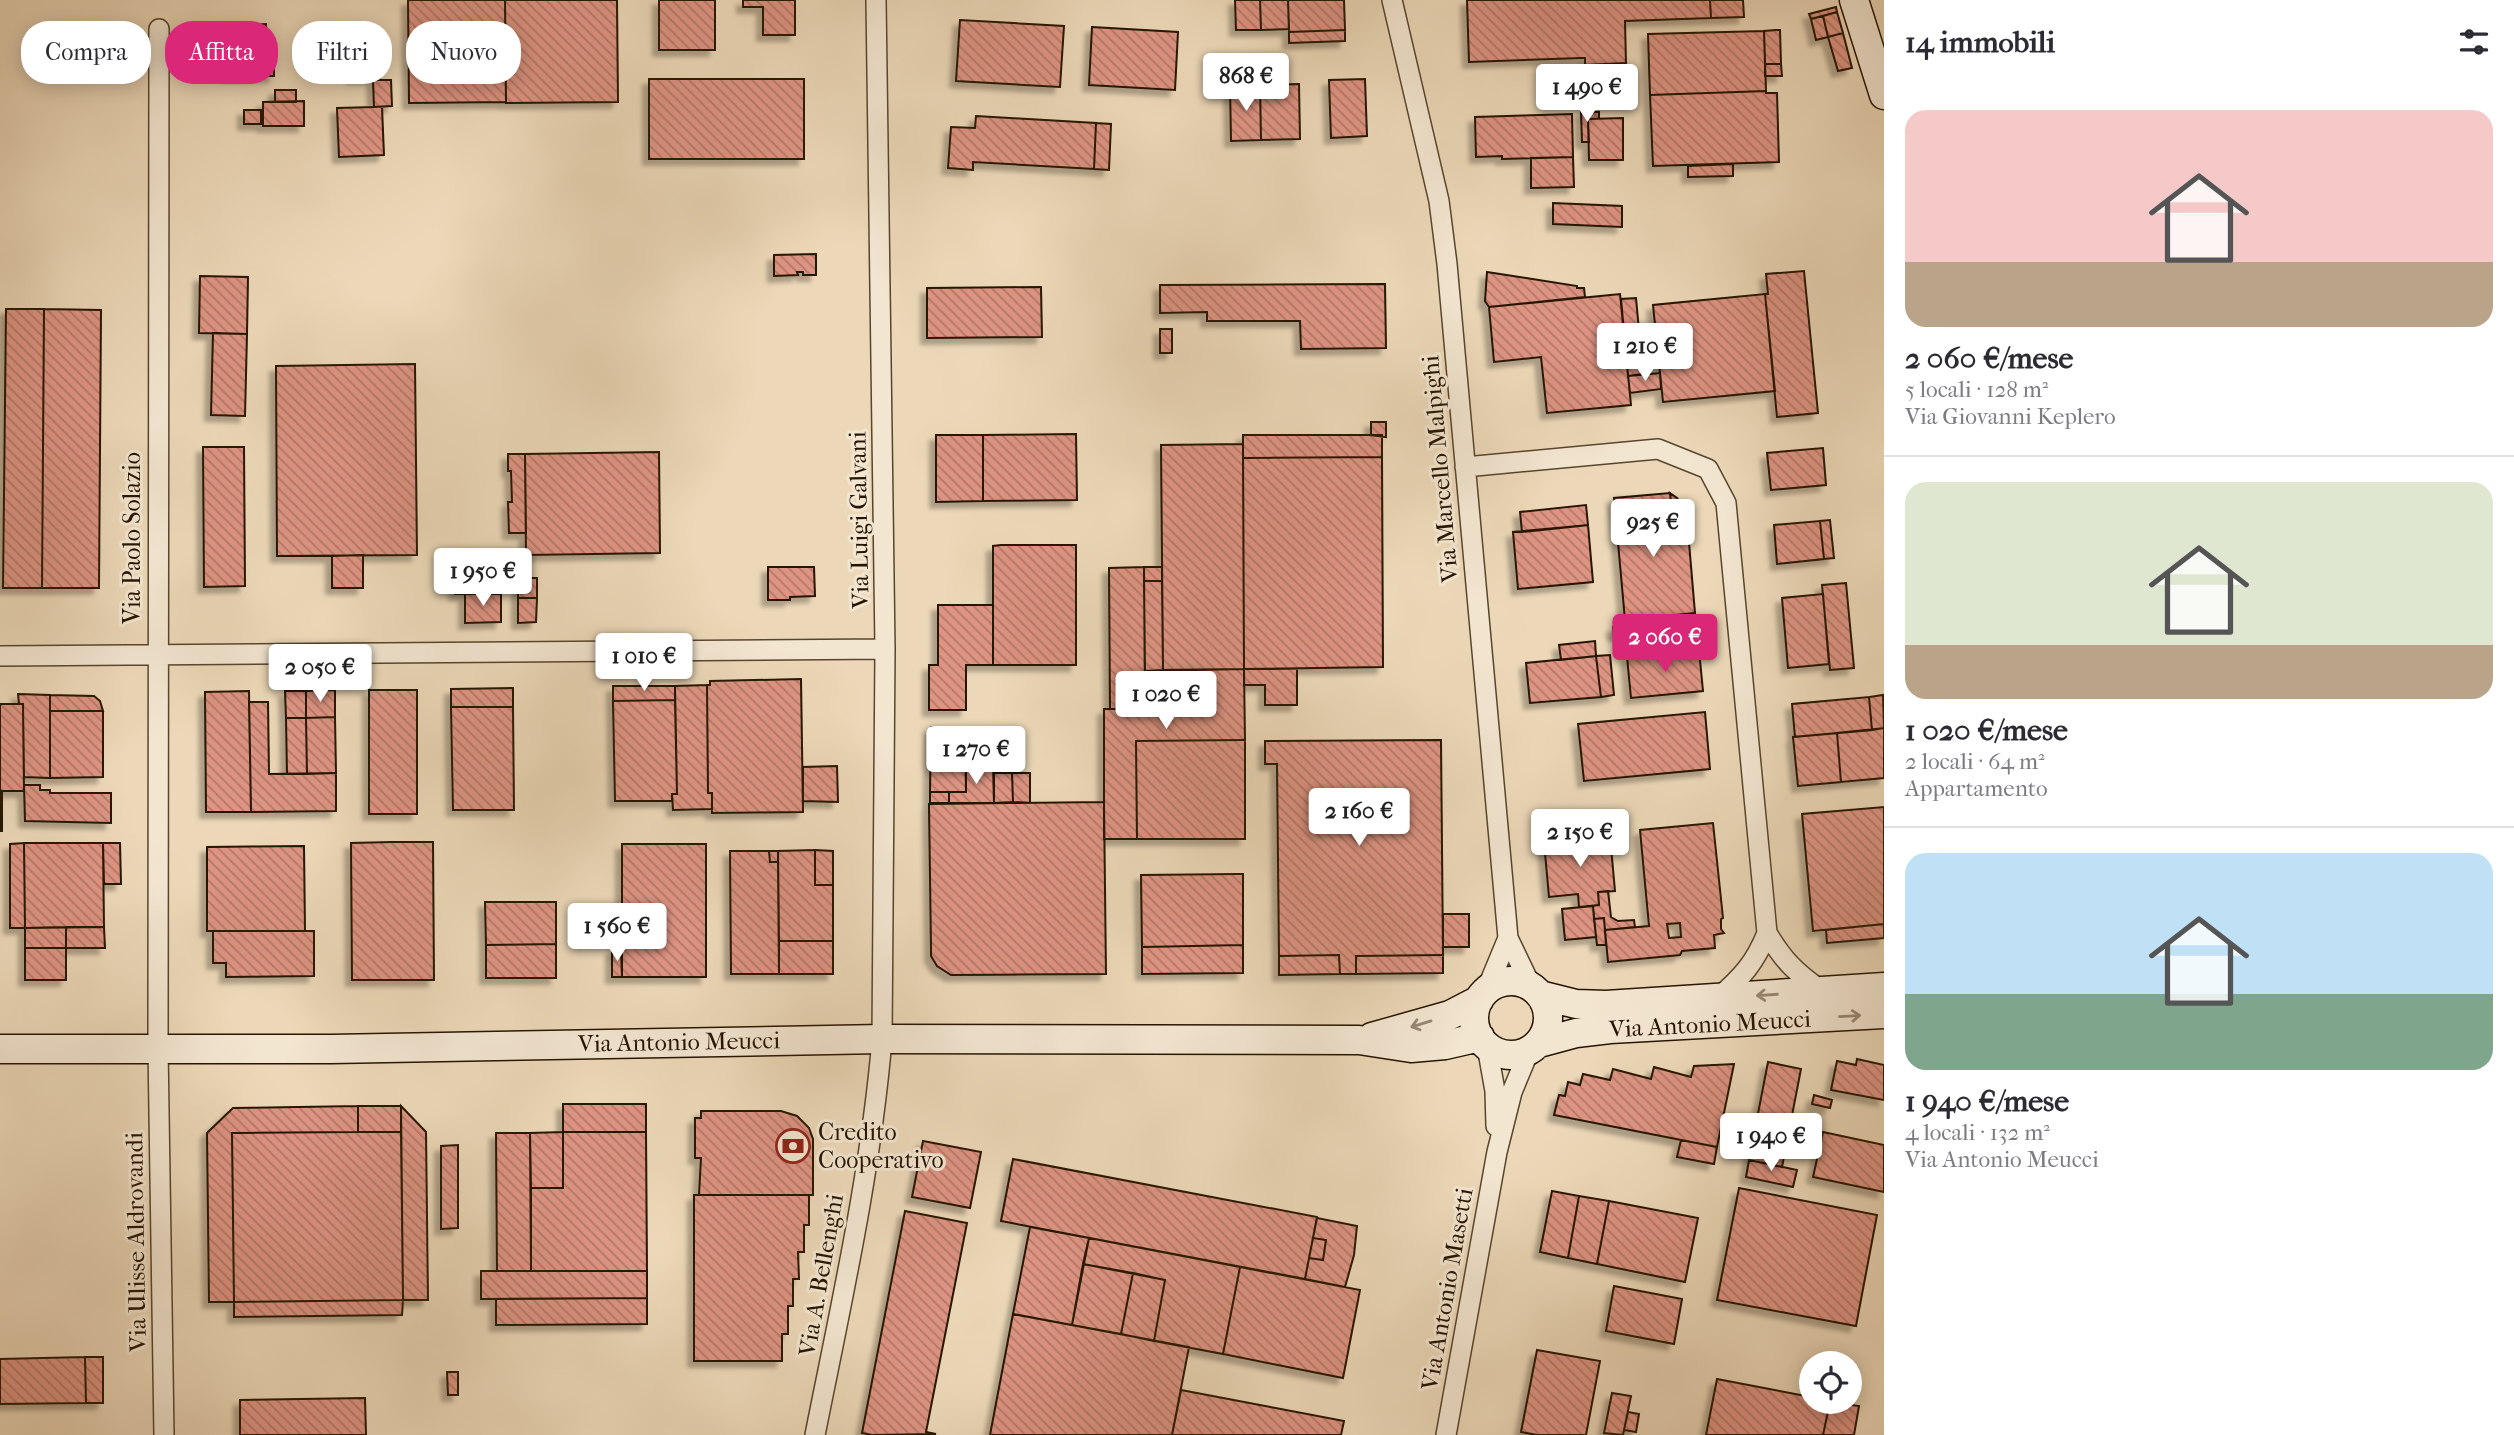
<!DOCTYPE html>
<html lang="it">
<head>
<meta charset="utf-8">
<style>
	body { margin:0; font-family:"IM FELL French Canon",serif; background:#f7f7f7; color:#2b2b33; height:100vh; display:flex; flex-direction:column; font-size:26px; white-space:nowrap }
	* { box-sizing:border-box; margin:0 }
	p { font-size:23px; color:#7c7c81 }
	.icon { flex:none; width:38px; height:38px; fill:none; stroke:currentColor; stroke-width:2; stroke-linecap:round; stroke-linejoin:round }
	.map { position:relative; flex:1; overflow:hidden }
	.side { display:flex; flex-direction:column; background:#fff; width:630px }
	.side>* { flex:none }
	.banner { position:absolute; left:21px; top:21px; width:665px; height:63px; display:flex; gap:14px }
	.fabs { position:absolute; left:1799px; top:1351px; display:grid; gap:14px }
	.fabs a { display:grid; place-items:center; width:63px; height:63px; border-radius:50%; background:#fff; box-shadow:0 4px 18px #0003; font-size:35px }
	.price { position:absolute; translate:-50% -60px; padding:0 16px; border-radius:7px; background:#fff; color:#222; font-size:23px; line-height:46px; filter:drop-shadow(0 2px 4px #0008) }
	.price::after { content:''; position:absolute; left:50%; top:42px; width:21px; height:16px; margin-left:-10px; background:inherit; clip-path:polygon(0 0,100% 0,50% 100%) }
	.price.on { background:#db2777; color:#fff }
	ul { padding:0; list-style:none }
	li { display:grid; align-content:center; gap:14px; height:371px; padding:0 21px }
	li+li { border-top:2px solid #e1e1e2 }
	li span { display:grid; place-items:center; height:217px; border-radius:21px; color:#555 }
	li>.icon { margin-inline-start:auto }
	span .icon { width:126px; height:126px; fill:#fffc; stroke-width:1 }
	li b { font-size:30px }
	h2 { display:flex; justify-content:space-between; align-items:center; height:84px; padding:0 21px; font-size:30px }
	.tag { padding:0 24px; border-radius:28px; background:#fff; box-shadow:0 4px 18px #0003; font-size:24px; line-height:63px }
	.tag.on { background:#db2777; color:#fff }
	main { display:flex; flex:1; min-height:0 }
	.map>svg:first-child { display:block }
</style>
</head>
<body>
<main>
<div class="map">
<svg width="1884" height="1435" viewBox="0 0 1884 1435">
	<defs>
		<pattern id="building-back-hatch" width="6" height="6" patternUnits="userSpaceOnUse" patternTransform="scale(1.75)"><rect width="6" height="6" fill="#de9483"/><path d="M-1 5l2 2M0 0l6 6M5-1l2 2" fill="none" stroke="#b47869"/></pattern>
		<filter id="shadow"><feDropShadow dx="-6" dy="6" stdDeviation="2" flood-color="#0004"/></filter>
	</defs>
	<rect width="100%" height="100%" fill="#ecd8b8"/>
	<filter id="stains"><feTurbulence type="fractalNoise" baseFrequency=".00286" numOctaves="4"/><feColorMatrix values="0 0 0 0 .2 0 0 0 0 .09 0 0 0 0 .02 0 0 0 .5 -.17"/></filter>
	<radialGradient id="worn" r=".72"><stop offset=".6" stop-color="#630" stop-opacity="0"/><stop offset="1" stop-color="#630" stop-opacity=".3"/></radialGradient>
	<path fill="url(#building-back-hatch)" stroke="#271400" stroke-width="2" fill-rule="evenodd" filter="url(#shadow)" d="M408,0H505L506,102L409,103Z
		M505,0H617L618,102L506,103Z
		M659,0H715V50H659Z
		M743,0H795V35H763V7H743Z
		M1235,0H1260L1261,30H1236Z
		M1260,0H1288L1289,29L1261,30Z
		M1288,0H1344L1345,30L1289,32Z
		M1467,0H1710L1711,18L1625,21L1626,63L1585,65V58H1581L1469,62Z
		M1710,0H1743L1744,17L1711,18Z
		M1836,7L1837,12L1811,19L1809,14Z
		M1837,12L1843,33L1828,37L1823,16Z
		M1823,16L1828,37L1816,40L1811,19Z
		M960,20L1064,26L1060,87L956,81Z
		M266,24L267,58H274V76H227V58H220V40H236V25Z
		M1092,27L1178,32L1175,90L1089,85Z
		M1345,30V41L1289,43V32Z
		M1776,30H1780L1781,64H1765L1764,31Z
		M1764,31L1766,91L1650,95L1648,34Z
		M1843,33L1852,68L1838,71L1828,37Z
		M380,48V78H353L352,49Z
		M1765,64H1781L1782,76H1765Z
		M649,79H804V159H649Z
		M1365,79L1367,136L1331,138L1329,80Z
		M373,80H391L392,106L374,107Z
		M1299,84L1300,139L1261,140L1260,85Z
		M1260,85L1261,140L1231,141L1230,86Z
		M275,90H296V102H275Z
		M1766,91V93H1777L1779,162L1653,166L1650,95Z
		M304,101V126H263V102Z
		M374,107H382L384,155L339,157L337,108Z
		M244,110H261V124H244Z
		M1581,112H1599V119H1588L1589,142H1582Z
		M1572,114L1573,157L1502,159V156L1476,157L1475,117Z
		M976,116L1096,123L1094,169L973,162V170L948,168L951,127L975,128Z
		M1623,118V160H1589L1588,119Z
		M1096,123L1111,124L1109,170L1094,169Z
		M1573,157L1574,187L1531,188V158Z
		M1733,164V176L1688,177V166Z
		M1553,203L1622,206V227L1553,224Z
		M816,254V275H803V272H797L798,275L774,276V255Z
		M1804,271L1818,413L1777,417L1765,294H1768L1766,274Z
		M1487,272L1577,286V288H1584L1585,297L1489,307L1485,301Z
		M200,276L248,277L247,334L199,333Z
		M1385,284L1386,348L1301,349L1300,321H1207V312L1160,313V285Z
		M1041,287L1042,337L927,338V288Z
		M1620,294L1631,405L1547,413L1541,357L1494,362L1489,307Z
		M1765,294L1775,391L1663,402L1653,305Z
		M1636,298L1643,374L1628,376L1621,299Z
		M6,309H44L42,588H3Z
		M44,309L101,310L99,588H42Z
		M1160,329H1172V353H1160Z
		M213,333L247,334L245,416L211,415Z
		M415,364L417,555L277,556L276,366Z
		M1660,373L1661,389L1630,393L1628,376Z
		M1371,422H1386V437L1371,435Z
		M1076,434L1077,500L983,501V435Z
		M936,435H983V501L936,502Z
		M1243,435H1382V457L1243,458Z
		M1243,444L1244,669L1163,670L1161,445Z
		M203,447H244L245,586L204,587Z
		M1823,448L1826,485L1771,490L1767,453Z
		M659,452L660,553L526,555L525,454Z
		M508,454H525L526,533H509L508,502H512L511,471H508Z
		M1382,457L1383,667L1244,669L1243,458Z
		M1670,493L1674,533L1688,531L1695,613L1625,620L1614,498Z
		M1670,493L1677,498L1686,511L1688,531L1674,533Z
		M1586,505L1588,525L1522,532L1520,512Z
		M1830,520L1834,558L1824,559L1820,521Z
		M1820,521L1824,559L1777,564L1774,525Z
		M1588,525L1593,582L1518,589L1513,532Z
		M1001,545H1076V665H993V546Z
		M363,555V588H332V556Z
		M768,567H814L815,596L790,597V600H768Z
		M1144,567H1162V581H1144Z
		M1144,567L1145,709H1110L1109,568Z
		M518,578H537V598H518Z
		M494,579V594H465V580Z
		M455,580H465V594H455Z
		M1144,581H1162L1163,670L1145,671Z
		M1846,583L1854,668L1830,670L1822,585Z
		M465,594H501V622L465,623Z
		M1823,594L1829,664L1788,668L1782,598Z
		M518,598H537L536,622L518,623Z
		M938,605H993V665H966V710H929V665H938Z
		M1638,624L1639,633L1614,635L1613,627Z
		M1595,641L1596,656L1561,660L1559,645Z
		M1699,650L1703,691L1631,698L1627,657Z
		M1610,655L1614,695L1601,697L1596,656Z
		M1596,656L1601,697L1530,703L1526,663Z
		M1244,669L1245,740L1136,741L1137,839H1104V709H1145V671Z
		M1244,669H1297V705H1265V685H1244Z
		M801,679L803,812L712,813V793H708L707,685H710V681Z
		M707,685L708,793H712V809L673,810L672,794H677L675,686Z
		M613,686H675V700L613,701Z
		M513,688V707H451V689Z
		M335,690V717L306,718V691Z
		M369,690H417V814H369Z
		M249,691L251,812H206L205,692Z
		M285,691H306V718H286Z
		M18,694L50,695V778L24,777L23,704H19Z
		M50,695L94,696L100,701L103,711H50Z
		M1883,695L1884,728L1872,730L1869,697Z
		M1869,697L1872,730L1795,737L1792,704Z
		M675,700L677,794H672V801H615L613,701Z
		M249,702H268L269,774L336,773V811L251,812Z
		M0,704H23L24,791H0Z
		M451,707H513L514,810H453Z
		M50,711H103V777L50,778Z
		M1705,712L1710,769L1584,781L1578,724Z
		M335,717L336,773L307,774L306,718Z
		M286,718H306L307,774H287Z
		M931,727H965L966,792H930Z
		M1884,728V778L1841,782L1837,733Z
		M1837,733L1841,782L1798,786L1793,737Z
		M1245,740V839H1137L1136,741Z
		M1441,740L1443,955L1356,956V974H1340L1339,955L1279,956L1277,764H1265V741Z
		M966,765H993L994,803H949V792H966Z
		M837,766L838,802L803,801V767Z
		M994,773H1012L1013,802L994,803Z
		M1012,773H1030V803L1013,802Z
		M24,785H40V790H50V793H111V823L25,821Z
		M0,791H2V831H0Z
		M930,792H949V803H930Z
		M1104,802L1106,974L951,975L937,966L931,956V949L929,804Z
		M1884,807V924L1813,931L1802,814Z
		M1713,823L1723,918L1721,919V929L1724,933L1714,935L1715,948L1682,951L1680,955L1608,962L1605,930L1649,926L1640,830ZM1680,923L1681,937L1669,938L1667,924Z
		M1610,836L1615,891L1598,892L1599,905L1579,907L1578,894L1549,897L1544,842Z
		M392,842H433L434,980H352L351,843Z
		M24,843L25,928H10V844Z
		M24,843H103L104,927L25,928Z
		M103,843H120L121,884H104Z
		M622,844H706V977H622Z
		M304,846L305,931H207V847Z
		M815,850L833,851V885H815Z
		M815,850V885H833V941H779L778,851Z
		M730,851H769L770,862H778L779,974H731Z
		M769,851H778V862H770Z
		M1237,874H1243V945L1142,947L1141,875Z
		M1608,891L1611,917L1618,921L1634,920L1635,927L1605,930L1604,918L1594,919L1593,906L1599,905L1598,892Z
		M485,902H556V944L486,945Z
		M1593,906L1596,937L1565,940L1562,909Z
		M1443,914H1469V947H1443Z
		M1604,918L1606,945H1597L1594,919Z
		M1884,924V938L1827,943L1826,930Z
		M66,927V948H25V928Z
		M66,927H104L105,948H66Z
		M213,931H314V976L226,977V963H213Z
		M779,941H833V974H779Z
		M556,944V978H486V945Z
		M1243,945V973L1142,974V947Z
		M25,948H66V980H25Z
		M621,949L622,977H612V950Z
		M1339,955L1340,974L1279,975V956Z
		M1443,955V973L1356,974V956Z
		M1857,1059L1884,1065V1100L1831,1090L1837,1061L1856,1065Z
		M1768,1062L1801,1069L1782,1167L1749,1160Z
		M1734,1064L1717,1147L1554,1115L1559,1095L1565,1096L1568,1082L1580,1085L1583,1074L1610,1080L1613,1069L1651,1079L1654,1067L1691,1077L1694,1066Z
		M1814,1095L1832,1100L1830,1108L1812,1104Z
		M563,1104H646V1132H563Z
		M358,1106H401V1132H358Z
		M358,1106V1132L232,1133L234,1302H209L207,1133L233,1108Z
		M401,1106L426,1132L428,1300H403Z
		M701,1111H781L797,1116L809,1128L813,1139V1195H699L701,1158H695V1118H701Z
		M358,1132H401L403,1300L234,1302L232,1133Z
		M563,1132V1188H531L530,1133Z
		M563,1132H646L647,1271H531V1188H563Z
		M1823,1132L1884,1145V1192L1813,1177Z
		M496,1133H530L531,1271H497Z
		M1681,1140L1717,1147L1714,1164L1677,1157Z
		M923,1141L981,1152L970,1208L912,1197Z
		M458,1145V1228L441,1229V1146Z
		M1013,1159L1317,1217L1305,1279L1001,1221Z
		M1749,1160L1797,1170L1793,1187L1746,1177Z
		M1739,1188L1877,1215L1856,1326L1717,1300Z
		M1552,1191L1579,1196L1568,1258L1540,1252Z
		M694,1195H809V1225H804V1252H798L799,1279H793V1306H788V1334H782V1361H694Z
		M1579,1196L1609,1201L1597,1264L1568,1258Z
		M1609,1201L1698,1218L1685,1282L1597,1264Z
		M905,1211L967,1223L926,1432L936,1434L872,1435L862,1433Z
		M1317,1218L1357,1226L1354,1255L1345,1287L1305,1279L1309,1258L1323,1260L1326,1240L1313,1238Z
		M1030,1227L1089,1238L1072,1325L1013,1314Z
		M1089,1238L1240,1267L1223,1354L1154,1341L1165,1280L1083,1264Z
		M1313,1238L1326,1240L1323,1260L1309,1258Z
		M1083,1264L1133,1273L1121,1334L1072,1325Z
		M1240,1267L1360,1290L1343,1378L1223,1354Z
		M481,1271H647V1298L481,1299Z
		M1133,1273L1165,1280L1154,1341L1121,1334Z
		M1614,1286L1682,1299L1674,1344L1606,1331Z
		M647,1298V1324L496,1325V1299Z
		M403,1300L402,1315L234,1317V1302Z
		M1013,1314L1189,1347L1172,1435H990Z
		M1537,1350L1600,1361L1586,1435H1537L1521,1432Z
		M85,1357L86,1403L0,1404V1359Z
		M85,1357H103V1403H86Z
		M447,1372H458V1395H448Z
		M1717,1379L1811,1397V1402H1830L1823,1435H1706Z
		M1181,1390L1344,1421L1341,1435H1172Z
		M1612,1393L1631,1396L1623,1435L1604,1433Z
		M365,1398L366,1435H240V1400Z
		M1830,1402L1859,1406L1854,1435H1823Z
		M1628,1412L1639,1414L1636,1432L1624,1430Z"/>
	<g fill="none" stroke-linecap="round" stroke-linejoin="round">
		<g stroke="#58452e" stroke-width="22">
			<path id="street" d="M1392,0L1439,201L1447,264L1508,938L1532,988
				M159,29L158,1048L164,1435
				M1465,467L1658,449L1708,469L1726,503L1767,933C1784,961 1795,972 1822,991
				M0,656L885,649
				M1486,991L1508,938
				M1718,998C1742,977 1755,963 1767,933
				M1487,1046L1495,1091L1496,1126
				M815,1435C841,1304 871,1172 882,1039L885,649L876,0
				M1446,1435L1497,1152L1512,1092L1529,1051"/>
		</g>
		<g stroke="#271400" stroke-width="31">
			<path id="secondary" d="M1854,0L1884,95
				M1474 1018a37 37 0 1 1 74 0a37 37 0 1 1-74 0Z
				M1540,995L1576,1004L1606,1005L1884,987
				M1372,1037L1450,1015L1479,1000
				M1539,1043L1576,1033L1610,1029L1884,1014
				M0,1049H331L882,1039L1359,1040L1411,1048L1445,1045L1480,1037"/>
		</g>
		<use href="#street" stroke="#f3e6d1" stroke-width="19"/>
		<use href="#secondary" stroke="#f3e6d1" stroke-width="28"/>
	</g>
	<defs><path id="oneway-shaft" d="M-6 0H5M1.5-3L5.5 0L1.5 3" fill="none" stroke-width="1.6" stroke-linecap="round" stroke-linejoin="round" transform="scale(1.75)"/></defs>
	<g stroke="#978873">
		<use href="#oneway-shaft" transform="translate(1767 995) rotate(176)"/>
		<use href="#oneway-shaft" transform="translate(1850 1016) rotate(-3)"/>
		<use href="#oneway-shaft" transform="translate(1421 1024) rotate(163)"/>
	</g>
	<defs>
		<g id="bank-ring" transform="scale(1.75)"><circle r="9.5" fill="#f3e6d1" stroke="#8f2418" stroke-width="1.5"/><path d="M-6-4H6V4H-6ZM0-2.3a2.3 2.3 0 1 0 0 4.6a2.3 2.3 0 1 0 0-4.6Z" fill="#8f2418"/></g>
	</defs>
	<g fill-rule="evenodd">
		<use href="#bank-ring" x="793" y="1146"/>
	</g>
	<g text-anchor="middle" stroke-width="6" stroke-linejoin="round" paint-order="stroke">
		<g font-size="24" fill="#271400" stroke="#f3e6d1">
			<text transform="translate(1440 469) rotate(-95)" y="8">Via Marcello Malpighi</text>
			<text transform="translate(859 520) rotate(-91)" y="8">Via Luigi Galvani</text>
			<text transform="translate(132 538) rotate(-90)" y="8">Via Paolo Solazio</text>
			<text transform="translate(1710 1024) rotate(-3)" y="8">Via Antonio Meucci</text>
			<text transform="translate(679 1042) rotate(-1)" y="8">Via Antonio Meucci</text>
			<text transform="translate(136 1242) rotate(-91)" y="8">Via Ulisse Aldrovandi</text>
			<text transform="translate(821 1275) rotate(-80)" y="8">Via A. Bellenghi</text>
			<text transform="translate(1447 1289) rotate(-80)" y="8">Via Antonio Masetti</text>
		</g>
		<g font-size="24" fill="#271400" stroke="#f3e6d1" text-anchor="start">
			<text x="818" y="1140">Credito<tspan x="818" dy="28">Cooperativo</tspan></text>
		</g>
	</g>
	<rect width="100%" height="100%" filter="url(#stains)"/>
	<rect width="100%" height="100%" fill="url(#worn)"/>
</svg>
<div class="fabs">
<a><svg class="icon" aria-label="locate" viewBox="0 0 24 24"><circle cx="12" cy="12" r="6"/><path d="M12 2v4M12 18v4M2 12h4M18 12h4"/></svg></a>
</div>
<b class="price" style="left:1246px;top:113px">868 €</b>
<b class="price" style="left:1587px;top:124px">1 490 €</b>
<b class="price" style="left:1645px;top:383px">1 210 €</b>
<b class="price" style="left:1653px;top:559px">925 €</b>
<b class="price" style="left:483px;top:608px">1 950 €</b>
<b class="price on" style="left:1665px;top:674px">2 060 €</b>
<b class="price" style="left:644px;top:693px">1 010 €</b>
<b class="price" style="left:320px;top:704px">2 050 €</b>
<b class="price" style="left:1166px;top:731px">1 020 €</b>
<b class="price" style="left:976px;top:786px">1 270 €</b>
<b class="price" style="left:1359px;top:848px">2 160 €</b>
<b class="price" style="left:1580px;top:869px">2 150 €</b>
<b class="price" style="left:617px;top:963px">1 560 €</b>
<b class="price" style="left:1771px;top:1173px">1 940 €</b>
<div class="banner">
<a class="tag">Compra</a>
<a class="tag on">Affitta</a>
<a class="tag">Filtri</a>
<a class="tag">Nuovo</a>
</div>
</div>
<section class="side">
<h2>14 immobili<svg class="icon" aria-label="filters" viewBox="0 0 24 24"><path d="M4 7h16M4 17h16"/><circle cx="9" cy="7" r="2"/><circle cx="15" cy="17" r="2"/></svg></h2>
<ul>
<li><span style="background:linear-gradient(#f6c9c9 70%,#b9a48a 0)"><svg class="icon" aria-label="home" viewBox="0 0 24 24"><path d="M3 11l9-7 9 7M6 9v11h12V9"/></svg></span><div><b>2 060 €/mese</b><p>5 locali · 128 m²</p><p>Via Giovanni Keplero</p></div></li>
<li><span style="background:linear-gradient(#dfe7d0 75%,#b9a48a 0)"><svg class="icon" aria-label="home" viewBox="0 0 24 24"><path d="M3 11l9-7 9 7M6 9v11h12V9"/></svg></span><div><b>1 020 €/mese</b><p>2 locali · 64 m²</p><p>Appartamento</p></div></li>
<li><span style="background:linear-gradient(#bfe0f5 65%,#7fa58c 0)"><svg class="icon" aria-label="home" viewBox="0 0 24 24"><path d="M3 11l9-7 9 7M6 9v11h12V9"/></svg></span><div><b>1 940 €/mese</b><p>4 locali · 132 m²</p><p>Via Antonio Meucci</p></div></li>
</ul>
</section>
</main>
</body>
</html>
